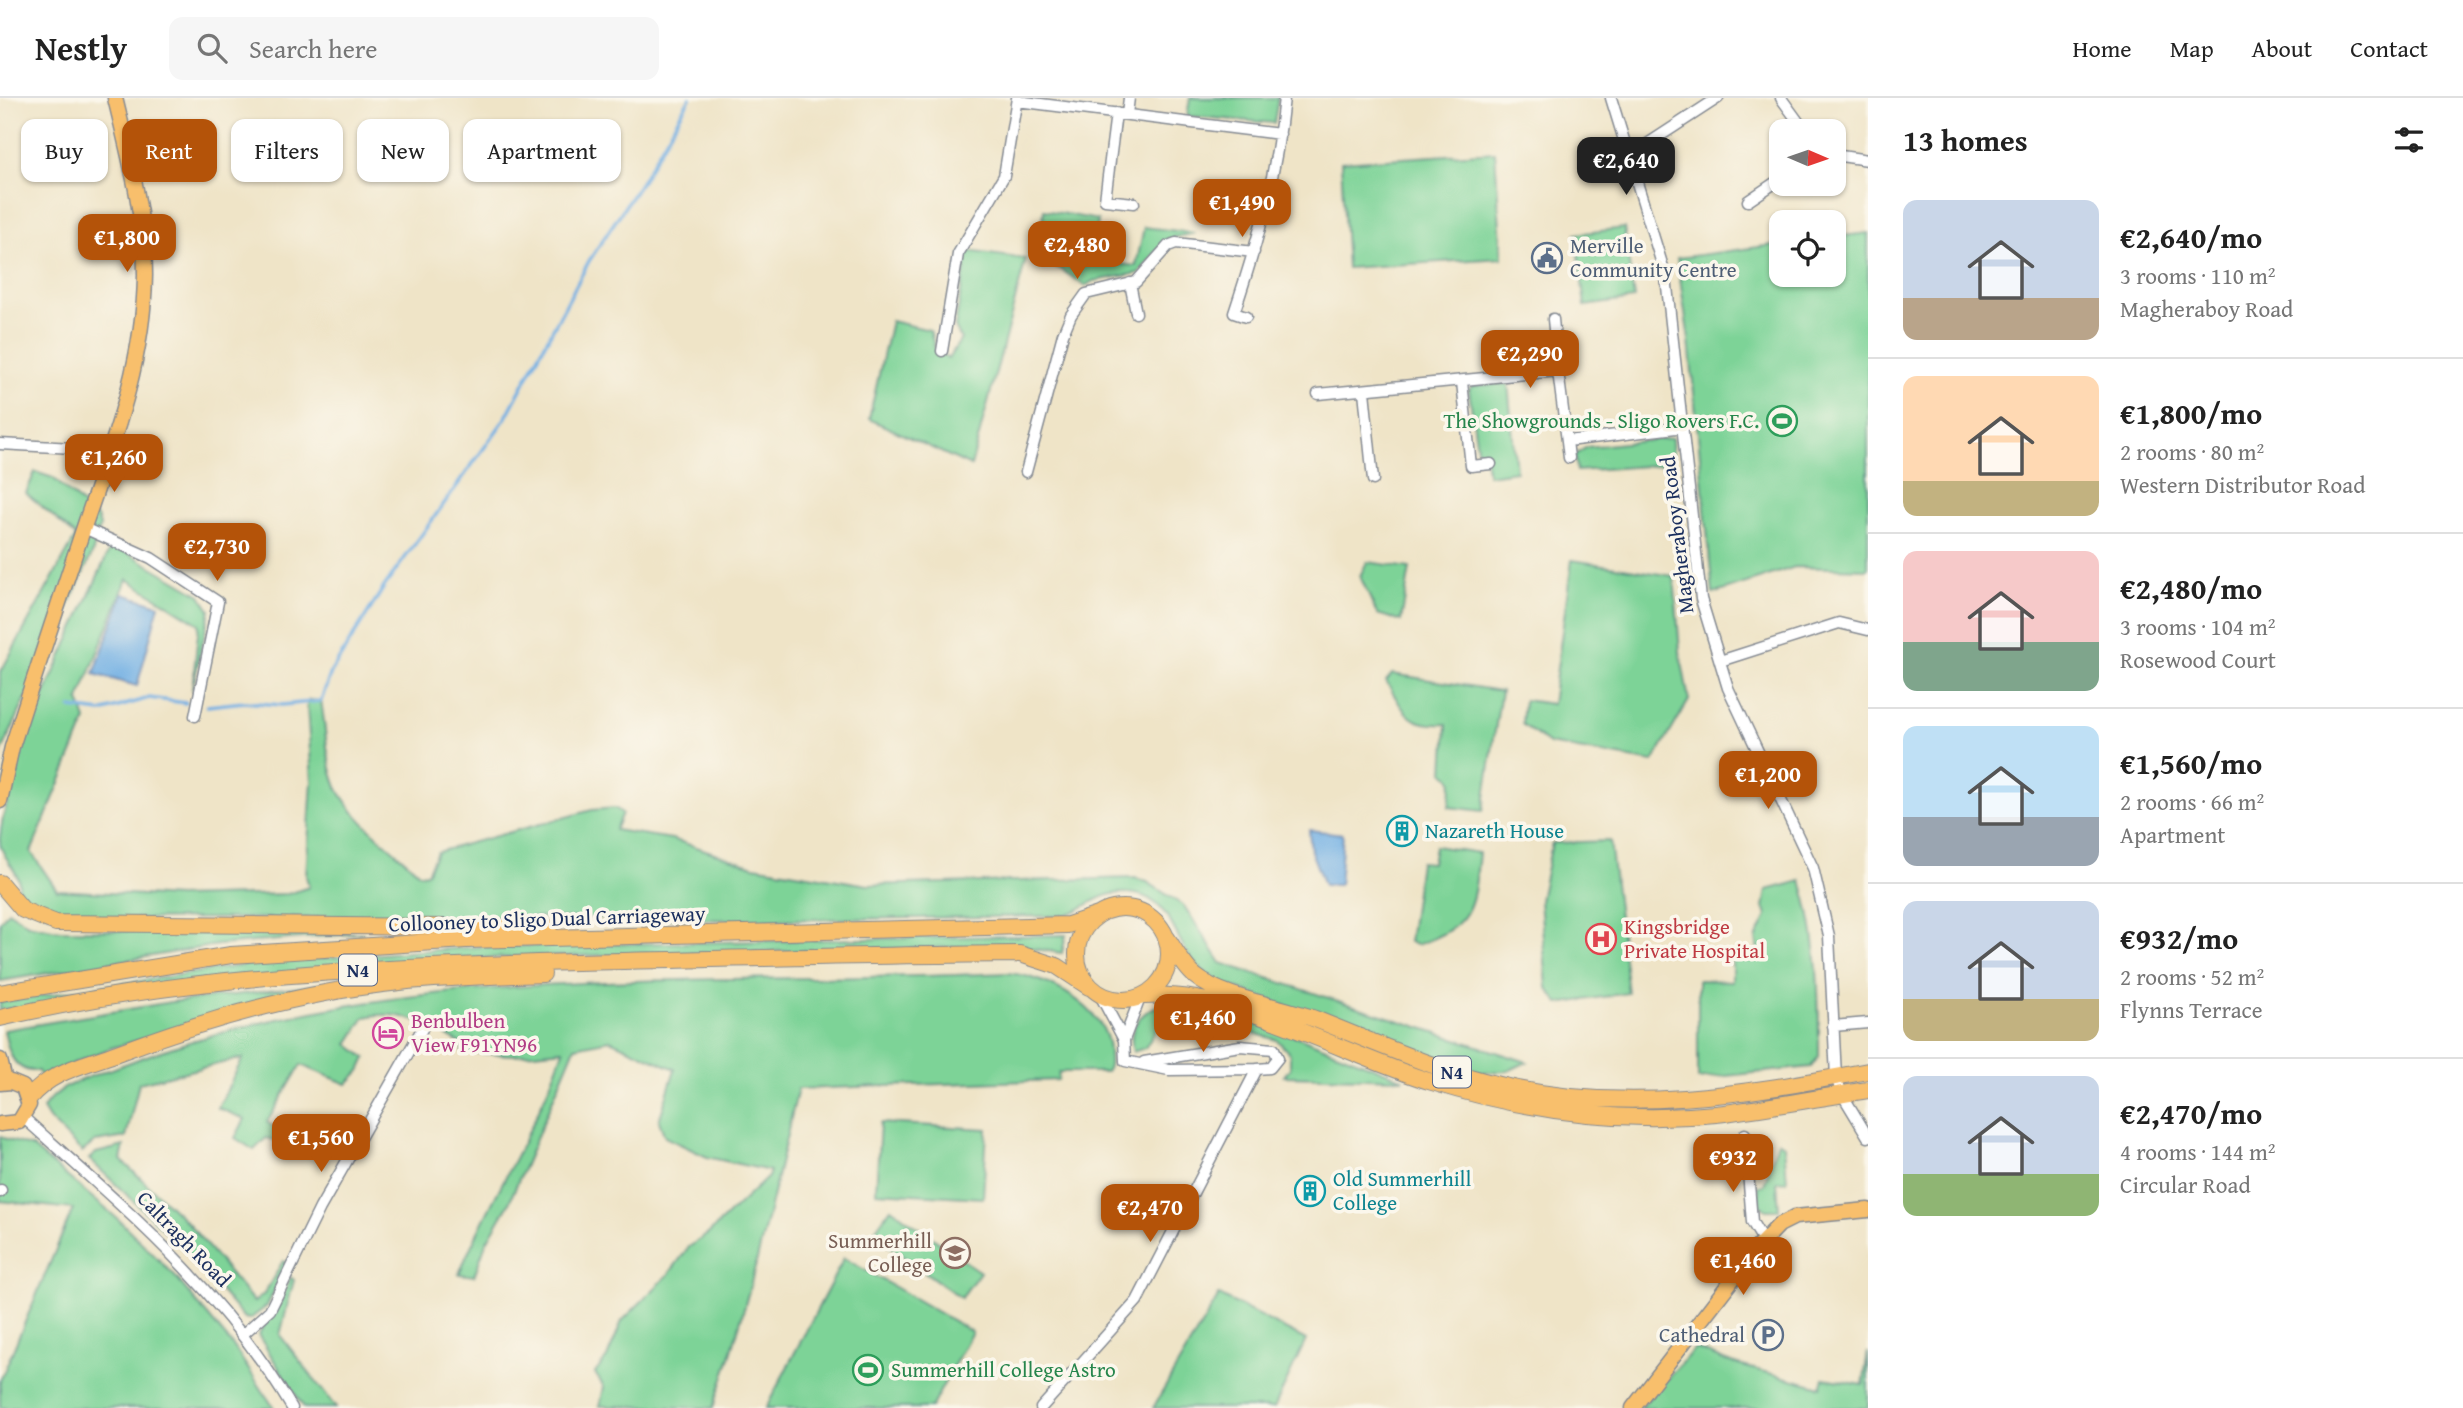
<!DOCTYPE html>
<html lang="en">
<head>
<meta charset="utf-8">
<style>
	body { margin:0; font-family:"Gentium Book Plus",serif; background:#f6f6f6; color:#222; height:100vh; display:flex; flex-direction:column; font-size:26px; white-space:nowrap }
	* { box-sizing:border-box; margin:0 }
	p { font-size:23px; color:#767676 }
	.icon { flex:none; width:38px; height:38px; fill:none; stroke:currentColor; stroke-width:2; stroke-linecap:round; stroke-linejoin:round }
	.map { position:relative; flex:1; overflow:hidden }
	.sheet { display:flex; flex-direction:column; background:#fff; width:595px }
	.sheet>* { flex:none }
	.guide { position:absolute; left:21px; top:21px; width:665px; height:63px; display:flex; gap:14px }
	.needle { width:46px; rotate:92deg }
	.tools { position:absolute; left:1769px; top:21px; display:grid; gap:14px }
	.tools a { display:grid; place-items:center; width:77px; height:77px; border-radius:14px; background:#fff; box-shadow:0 2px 5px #0004; font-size:35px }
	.price { position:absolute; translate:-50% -60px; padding:0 16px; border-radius:14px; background:#b45309; color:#fff; font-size:23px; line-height:46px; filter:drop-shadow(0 2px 4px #0008) }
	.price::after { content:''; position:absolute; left:50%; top:42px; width:21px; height:16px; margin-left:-10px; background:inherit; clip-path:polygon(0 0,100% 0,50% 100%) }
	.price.selected { background:#222; color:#fff }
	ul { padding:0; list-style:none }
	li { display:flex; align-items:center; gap:21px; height:175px; padding:0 35px }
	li+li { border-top:2px solid #e0e0e0 }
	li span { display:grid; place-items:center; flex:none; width:196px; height:140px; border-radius:14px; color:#555 }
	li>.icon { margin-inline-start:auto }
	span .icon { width:84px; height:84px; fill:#fffc; stroke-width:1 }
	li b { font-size:30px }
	h2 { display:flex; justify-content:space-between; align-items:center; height:84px; padding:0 35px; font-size:30px }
	.chip { padding:0 24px; border-radius:14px; background:#fff; box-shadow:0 2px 5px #0004; font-size:24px; line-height:63px }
	.chip.selected { background:#b45309; color:#fff }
	header { display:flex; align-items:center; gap:42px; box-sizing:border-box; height:98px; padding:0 35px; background:#fff; border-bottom:2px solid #e0e0e0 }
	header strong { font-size:33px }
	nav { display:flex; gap:38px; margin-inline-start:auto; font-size:24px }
	.search { width:490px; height:63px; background:#f6f6f6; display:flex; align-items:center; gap:18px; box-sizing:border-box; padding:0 24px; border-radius:14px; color:#767676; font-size:26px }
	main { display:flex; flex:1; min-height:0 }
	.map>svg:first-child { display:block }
</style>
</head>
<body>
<header>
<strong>Nestly</strong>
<div class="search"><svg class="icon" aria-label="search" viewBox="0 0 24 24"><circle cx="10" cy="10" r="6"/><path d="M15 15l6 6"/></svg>Search here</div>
<nav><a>Home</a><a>Map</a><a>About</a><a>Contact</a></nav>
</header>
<main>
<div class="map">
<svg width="1868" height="1310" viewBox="0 0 1868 1310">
	<rect width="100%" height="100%" fill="#fbf7ec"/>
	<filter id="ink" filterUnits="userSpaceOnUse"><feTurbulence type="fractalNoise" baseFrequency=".0143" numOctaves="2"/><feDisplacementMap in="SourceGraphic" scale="14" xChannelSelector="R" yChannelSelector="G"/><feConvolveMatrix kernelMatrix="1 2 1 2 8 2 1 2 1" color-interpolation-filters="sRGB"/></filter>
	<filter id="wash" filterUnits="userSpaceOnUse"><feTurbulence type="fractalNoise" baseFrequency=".00686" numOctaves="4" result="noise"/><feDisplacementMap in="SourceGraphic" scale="28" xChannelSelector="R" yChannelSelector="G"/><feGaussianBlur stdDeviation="1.57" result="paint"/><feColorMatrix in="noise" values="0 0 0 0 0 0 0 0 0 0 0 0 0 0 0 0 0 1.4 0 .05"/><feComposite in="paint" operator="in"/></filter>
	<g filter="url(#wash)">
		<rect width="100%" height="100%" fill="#efe4c7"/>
		<path fill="#7dd397" stroke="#4c817a" stroke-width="2" d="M1190,0H1278L1274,25L1187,18Z
			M1495,54L1502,160L1347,170L1341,64Z
			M1044,112L1098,122L1093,163L1136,168L1144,129L1195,135L1167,141L1139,175L1093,183L1085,188L1059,170L1039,166Z
			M1624,130L1634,201L1585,208L1576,136Z
			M1868,135V471L1795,469L1713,496L1689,242L1677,160L1781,146L1782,177H1834V139Z
			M968,153L1026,161L971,368L869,321L891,223L930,232L935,251L948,261L961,241L955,229Z
			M1508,285L1516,373L1488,377L1484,355L1477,351L1469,292L1472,288Z
			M1672,340L1673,366L1577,373L1575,357L1587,349Z
			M35,374L53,380L97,419L100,428L92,456L0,657V575L76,438L26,395Z
			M116,448L200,497L210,512L192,592L199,526L127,481L79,602L86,622L31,754L57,792L178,799L288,796L309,789L306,778L312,683L307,608L309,602L321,603C326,631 326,663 337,689C351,720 396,753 420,776L427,775L437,754L592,712L615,710L622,715L615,732L672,741L754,768L868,787L1135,780L1147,784L1184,808L1221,865L1527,964L1508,973L1474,975L1219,884C1209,877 1197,870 1190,859C1169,828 1165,788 1112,796C1092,799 1081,816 1057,818L757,822L513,819L72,821L41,814L17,796C26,777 2,762 0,745C0,720 10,697 18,674L12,668L109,453Z
			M1572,462L1674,478L1680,554L1689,602L1653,664L1549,646L1522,626L1524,602L1552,606Z
			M1367,464L1410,470L1401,523L1377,516L1360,478Z
			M1392,576L1501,593L1483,713L1449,709L1452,682L1444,674L1447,626C1407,629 1405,614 1386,583Z
			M1610,743L1628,895L1559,906L1547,889L1540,802L1552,745Z
			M1435,748L1479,755C1473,811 1473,827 1416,847L1409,844L1420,764L1432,765Z
			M1801,783C1819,839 1819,899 1819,958L1811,969L1698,981V882L1732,883V863L1760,862L1756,841L1767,818L1764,809L1767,792Z
			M8,813L28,826L57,832L364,835L218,847L0,883V824Z
			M1066,837L1062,855L1015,848L482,860L0,912V904L259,865L477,849Z
			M1006,875C1046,877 1108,910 1109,953C1109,961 1111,968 1106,974H1059L1058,982L798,991C772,1097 750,1206 713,1310L600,1308L604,1289L595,1275L607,1260L622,1223L668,1177L689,1149L708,1136L768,1079L770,1073L707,1059L665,1039L659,1023L675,971L610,942L575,949L508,1107L486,1145L474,1178L459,1176C490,1100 537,1030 563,952L514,957L462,954L463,947C431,929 403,910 365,919L348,946L366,960L360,973L347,986L301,967L267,1024L300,1048L266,1040L254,1052L235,1040L245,1021L218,1010L243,960L139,985L126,1039L95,1044L82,1054L49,1021L43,1011C58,985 94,978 120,968C396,860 716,889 1006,875Z
			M356,883L111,950L41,978L38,973C13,975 8,953 4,932L171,904Z
			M1172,904L1288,935L1404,981L1284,978L1290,970V956L1277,942L1185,915L1163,921L1145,950L1133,954C1126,924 1146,909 1172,904Z
			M880,1025L987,1031L983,1100L876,1094Z
			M0,1039L32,1049L119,1122L173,1176L234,1249L274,1310H0V1283L73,1111L0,1103Z
			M1778,1043L1784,1047L1787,1083L1777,1084L1779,1112H1766L1760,1107L1758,1088L1764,1087Z
			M124,1048L121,1062L188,1125L254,1204L264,1196L283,1163L287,1165L267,1208L250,1221L244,1220L182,1149L89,1061L96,1055Z
			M891,1110L980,1174L961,1200L872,1136Z
			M844,1160L972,1234L931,1310H766Z
			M290,1179L294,1182L280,1237L336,1310H304L258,1237L282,1202Z
			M1219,1197L1306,1242L1274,1310H1153Z
			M1695,1250L1731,1265L1821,1289L1824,1280L1863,1287L1868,1254V1310H1640Z"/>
		<path fill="#71afe3" stroke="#466fa0" stroke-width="2" d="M123,496L159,507L137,588L94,576Z
			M1309,732L1343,736L1339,787H1324L1311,753Z"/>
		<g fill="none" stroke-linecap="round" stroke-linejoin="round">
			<path stroke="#71afe3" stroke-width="3.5" d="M207,608L244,604L282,607L321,603L331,574L384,489L505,321L589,163L643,81L690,0
				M71,610L101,614L149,600L186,605"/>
		</g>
	</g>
	<g filter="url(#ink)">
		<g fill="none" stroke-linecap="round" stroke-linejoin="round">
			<g stroke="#858a92" stroke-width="13">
				<path id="minor" d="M1611,0L1666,179L1701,501L1728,590L1813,770L1829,838L1836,979L1842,996L1868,1039
					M1781,0L1805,33
					M1017,3L1280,36
					M1116,15L1105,102L1134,105
					M1127,16L1129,0
					M1834,57L1868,62
					M1629,58L1718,0
					M1748,103L1782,80
					M1130,185L1136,215
					M1246,219L1234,215C1259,140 1276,79 1284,0
					M1553,221L1558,273
					M942,253L958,156L1004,78L1017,0
					M1462,284L1471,368L1491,366
					M1364,293L1373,382
					M1318,296L1558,273L1567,343L1684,329
					M1567,343L1569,360
					M0,346L110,352
					M1026,374L1063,236L1071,217L1086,196L1136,184L1168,148L1176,145L1254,154
					M84,430L151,460L218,504L195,618
					M1720,563L1839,525L1868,532
					M1100,897L1124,942L1125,963L1169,972L1257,971
					M1833,928L1868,925
					M1124,942L1140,900
					M24,1020C125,1111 221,1190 292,1310
					M1745,1036L1752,1124L1764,1144
					M0,1094L1,1092
					M242,1237L270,1212L320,1110L422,931
					M1041,1310L1137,1203L1257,971L1270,970L1278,960L1274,951L1240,948L1144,964"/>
			</g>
			<g stroke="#858a92" stroke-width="17">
				<path id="major" d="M0,703L12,649C36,573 61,498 86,423C114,342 144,263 145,177C145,117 129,58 115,0
					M0,962L5,983
					M0,985L11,984L23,989L29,1007L19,1024L0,1026
					M1633,1310L1756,1151L1779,1127L1795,1119L1868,1112"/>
			</g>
			<g stroke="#858a92" stroke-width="18">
				<path id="highway" d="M0,785L23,812L56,825L549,830
					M1077 856a46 46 0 1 1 92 0a46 46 0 1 1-92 0Z
					M1167,840C1175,852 1184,869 1195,878C1223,901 1280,908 1315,921C1376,945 1436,972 1500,987C1623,1017 1746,996 1868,973
					M0,895L231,857L466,842L1068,827L1098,817
					M1145,898C1234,891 1346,958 1432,984C1523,1012 1620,1026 1716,1016C1767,1010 1817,1000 1868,992
					M0,920C189,876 384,869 577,864C725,861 872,857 1020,856L1057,868L1089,889
					M29,1000C53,972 83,968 117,955C207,921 303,894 400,884C447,879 495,878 543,876"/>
			</g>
			<use href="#minor" stroke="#fff" stroke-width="10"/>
			<use href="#major" stroke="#f8bf6c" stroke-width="14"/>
			<use href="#highway" stroke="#f8bf6c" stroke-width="16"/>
		</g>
	</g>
	<defs>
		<g id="civic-ring" transform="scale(1.575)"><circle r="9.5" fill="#fbf7ec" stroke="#5c6f8a" stroke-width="1.5"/><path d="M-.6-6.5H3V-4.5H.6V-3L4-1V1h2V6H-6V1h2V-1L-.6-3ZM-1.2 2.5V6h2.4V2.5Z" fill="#5c6f8a"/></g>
		<g id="stadium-ring" transform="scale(1.575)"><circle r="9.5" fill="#fbf7ec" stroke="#2e9e5b" stroke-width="1.5"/><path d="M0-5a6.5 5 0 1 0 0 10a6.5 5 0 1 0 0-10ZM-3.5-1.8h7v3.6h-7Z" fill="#2e9e5b"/></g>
		<g id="building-ring" transform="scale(1.575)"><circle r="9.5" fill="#fbf7ec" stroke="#0f9aa8" stroke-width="1.5"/><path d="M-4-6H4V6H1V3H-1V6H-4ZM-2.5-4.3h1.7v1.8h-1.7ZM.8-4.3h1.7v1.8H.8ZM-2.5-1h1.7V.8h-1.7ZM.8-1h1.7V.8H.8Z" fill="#0f9aa8"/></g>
		<g id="hospital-ring" transform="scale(1.575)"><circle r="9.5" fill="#fbf7ec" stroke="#e0444e" stroke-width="1.5"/><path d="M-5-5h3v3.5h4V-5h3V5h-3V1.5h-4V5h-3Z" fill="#e0444e"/></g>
		<g id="hotel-ring" transform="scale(1.575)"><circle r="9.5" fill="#fbf7ec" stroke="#d1479c" stroke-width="1.5"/><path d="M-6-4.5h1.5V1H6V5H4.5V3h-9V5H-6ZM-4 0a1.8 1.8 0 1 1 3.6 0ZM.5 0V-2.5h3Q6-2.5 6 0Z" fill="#d1479c"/></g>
		<g id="school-ring" transform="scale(1.575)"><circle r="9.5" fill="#fbf7ec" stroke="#8d6e63" stroke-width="1.5"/><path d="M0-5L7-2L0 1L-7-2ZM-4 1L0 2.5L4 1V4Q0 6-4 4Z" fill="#8d6e63"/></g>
		<g id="parking-ring" transform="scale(1.575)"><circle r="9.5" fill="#fbf7ec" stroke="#5c6f8a" stroke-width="1.5"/><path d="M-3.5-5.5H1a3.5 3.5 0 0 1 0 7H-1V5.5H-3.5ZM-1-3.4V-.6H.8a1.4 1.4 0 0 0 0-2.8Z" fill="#5c6f8a"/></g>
	</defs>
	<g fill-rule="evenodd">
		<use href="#civic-ring" x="1547" y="160"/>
		<use href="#stadium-ring" x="1782" y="323"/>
		<use href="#building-ring" x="1402" y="733"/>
		<use href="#hospital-ring" x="1601" y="841"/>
		<use href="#hotel-ring" x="388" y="935"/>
		<use href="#building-ring" x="1310" y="1093"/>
		<use href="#school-ring" x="955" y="1155"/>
		<use href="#parking-ring" x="1768" y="1237"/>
		<use href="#stadium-ring" x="868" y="1272"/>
	</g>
	<g text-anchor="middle" stroke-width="7" stroke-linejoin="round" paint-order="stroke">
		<g fill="#fbf7ec" stroke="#5e6b89" stroke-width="2">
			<rect x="339" y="856.5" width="38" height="31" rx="5"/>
			<rect x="1433" y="958.5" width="38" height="31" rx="5"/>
		</g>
		<g font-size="19" font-weight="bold" fill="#1b2f5e">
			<text x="358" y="879">N4</text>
			<text x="1452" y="981">N4</text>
		</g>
		<g font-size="21" fill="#4e5e75" stroke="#fbf7ec" text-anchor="start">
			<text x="1570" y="155">Merville<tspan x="1570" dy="24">Community Centre</tspan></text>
			<text x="1745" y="1244" text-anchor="end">Cathedral</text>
		</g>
		<g font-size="21" fill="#27864d" stroke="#fbf7ec" text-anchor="end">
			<text x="1759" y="330">The Showgrounds - Sligo Rovers F.C.</text>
			<text x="891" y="1279" text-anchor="start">Summerhill College Astro</text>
		</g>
		<g font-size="21" fill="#1b2f5e" stroke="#fbf7ec">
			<text transform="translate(1677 437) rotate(-97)" y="7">Magheraboy Road</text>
			<text transform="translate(547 821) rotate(-2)" y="7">Collooney to Sligo Dual Carriageway</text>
			<text transform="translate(184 1141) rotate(46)" y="7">Caltragh Road</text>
		</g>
		<g font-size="21" fill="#0d838f" stroke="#fbf7ec" text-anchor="start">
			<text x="1425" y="740">Nazareth House</text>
			<text x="1333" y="1088">Old Summerhill<tspan x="1333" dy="24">College</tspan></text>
		</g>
		<g font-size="21" fill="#be3a42" stroke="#fbf7ec" text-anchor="start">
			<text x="1624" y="836">Kingsbridge<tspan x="1624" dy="24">Private Hospital</tspan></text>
		</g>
		<g font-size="21" fill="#b23c85" stroke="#fbf7ec" text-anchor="start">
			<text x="411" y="930">Benbulben<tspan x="411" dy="24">View F91YN96</tspan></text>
		</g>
		<g font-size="21" fill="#785e54" stroke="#fbf7ec" text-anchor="end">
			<text x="932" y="1150">Summerhill<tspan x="932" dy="24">College</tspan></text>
		</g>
	</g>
</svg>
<div class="tools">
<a><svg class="needle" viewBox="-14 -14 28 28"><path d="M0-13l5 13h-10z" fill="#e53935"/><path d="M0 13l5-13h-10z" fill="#767676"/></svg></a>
<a><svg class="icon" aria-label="locate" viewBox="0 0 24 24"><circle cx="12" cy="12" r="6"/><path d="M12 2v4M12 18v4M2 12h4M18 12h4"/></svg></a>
</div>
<b class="price selected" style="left:1626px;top:99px">€2,640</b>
<b class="price" style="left:1242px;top:141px">€1,490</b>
<b class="price" style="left:127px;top:176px">€1,800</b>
<b class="price" style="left:1077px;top:183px">€2,480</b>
<b class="price" style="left:1530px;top:292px">€2,290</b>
<b class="price" style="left:114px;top:396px">€1,260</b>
<b class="price" style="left:217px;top:485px">€2,730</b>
<b class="price" style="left:1768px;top:713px">€1,200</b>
<b class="price" style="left:1203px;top:956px">€1,460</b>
<b class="price" style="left:321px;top:1076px">€1,560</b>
<b class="price" style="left:1733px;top:1096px">€932</b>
<b class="price" style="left:1150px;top:1146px">€2,470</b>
<b class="price" style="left:1743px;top:1199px">€1,460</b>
<div class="guide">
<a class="chip">Buy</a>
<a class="chip selected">Rent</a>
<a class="chip">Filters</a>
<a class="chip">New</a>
<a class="chip">Apartment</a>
</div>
</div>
<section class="sheet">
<h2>13 homes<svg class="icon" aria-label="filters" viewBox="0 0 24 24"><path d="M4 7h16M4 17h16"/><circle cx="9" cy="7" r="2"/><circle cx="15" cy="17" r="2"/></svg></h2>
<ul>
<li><span style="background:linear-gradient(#c9d6e8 70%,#b9a48a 0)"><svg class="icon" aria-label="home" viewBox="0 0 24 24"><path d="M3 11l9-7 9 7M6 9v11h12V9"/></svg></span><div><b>€2,640/mo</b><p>3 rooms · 110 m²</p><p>Magheraboy Road</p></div></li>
<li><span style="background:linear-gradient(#ffd9b3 75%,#c2b280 0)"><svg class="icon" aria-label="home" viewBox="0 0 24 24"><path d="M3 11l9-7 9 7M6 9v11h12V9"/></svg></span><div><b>€1,800/mo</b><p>2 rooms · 80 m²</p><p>Western Distributor Road</p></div></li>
<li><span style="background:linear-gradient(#f6c9c9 65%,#7fa58c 0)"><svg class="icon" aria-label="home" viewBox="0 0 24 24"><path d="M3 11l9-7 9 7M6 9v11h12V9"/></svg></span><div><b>€2,480/mo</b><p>3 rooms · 104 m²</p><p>Rosewood Court</p></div></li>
<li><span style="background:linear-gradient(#bfe0f5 65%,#9aa5b1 0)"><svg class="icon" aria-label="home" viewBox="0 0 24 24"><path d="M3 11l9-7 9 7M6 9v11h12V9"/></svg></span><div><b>€1,560/mo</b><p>2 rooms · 66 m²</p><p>Apartment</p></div></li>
<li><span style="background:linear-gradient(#c9d6e8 70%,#c2b280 0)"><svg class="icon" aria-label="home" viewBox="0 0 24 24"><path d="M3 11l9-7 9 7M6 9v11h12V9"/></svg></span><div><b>€932/mo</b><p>2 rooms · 52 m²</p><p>Flynns Terrace</p></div></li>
<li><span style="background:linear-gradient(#c9d6e8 70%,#8fb573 0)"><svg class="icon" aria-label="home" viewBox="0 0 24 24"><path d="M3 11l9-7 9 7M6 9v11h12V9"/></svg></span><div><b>€2,470/mo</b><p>4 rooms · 144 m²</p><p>Circular Road</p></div></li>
</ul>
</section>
</main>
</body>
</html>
